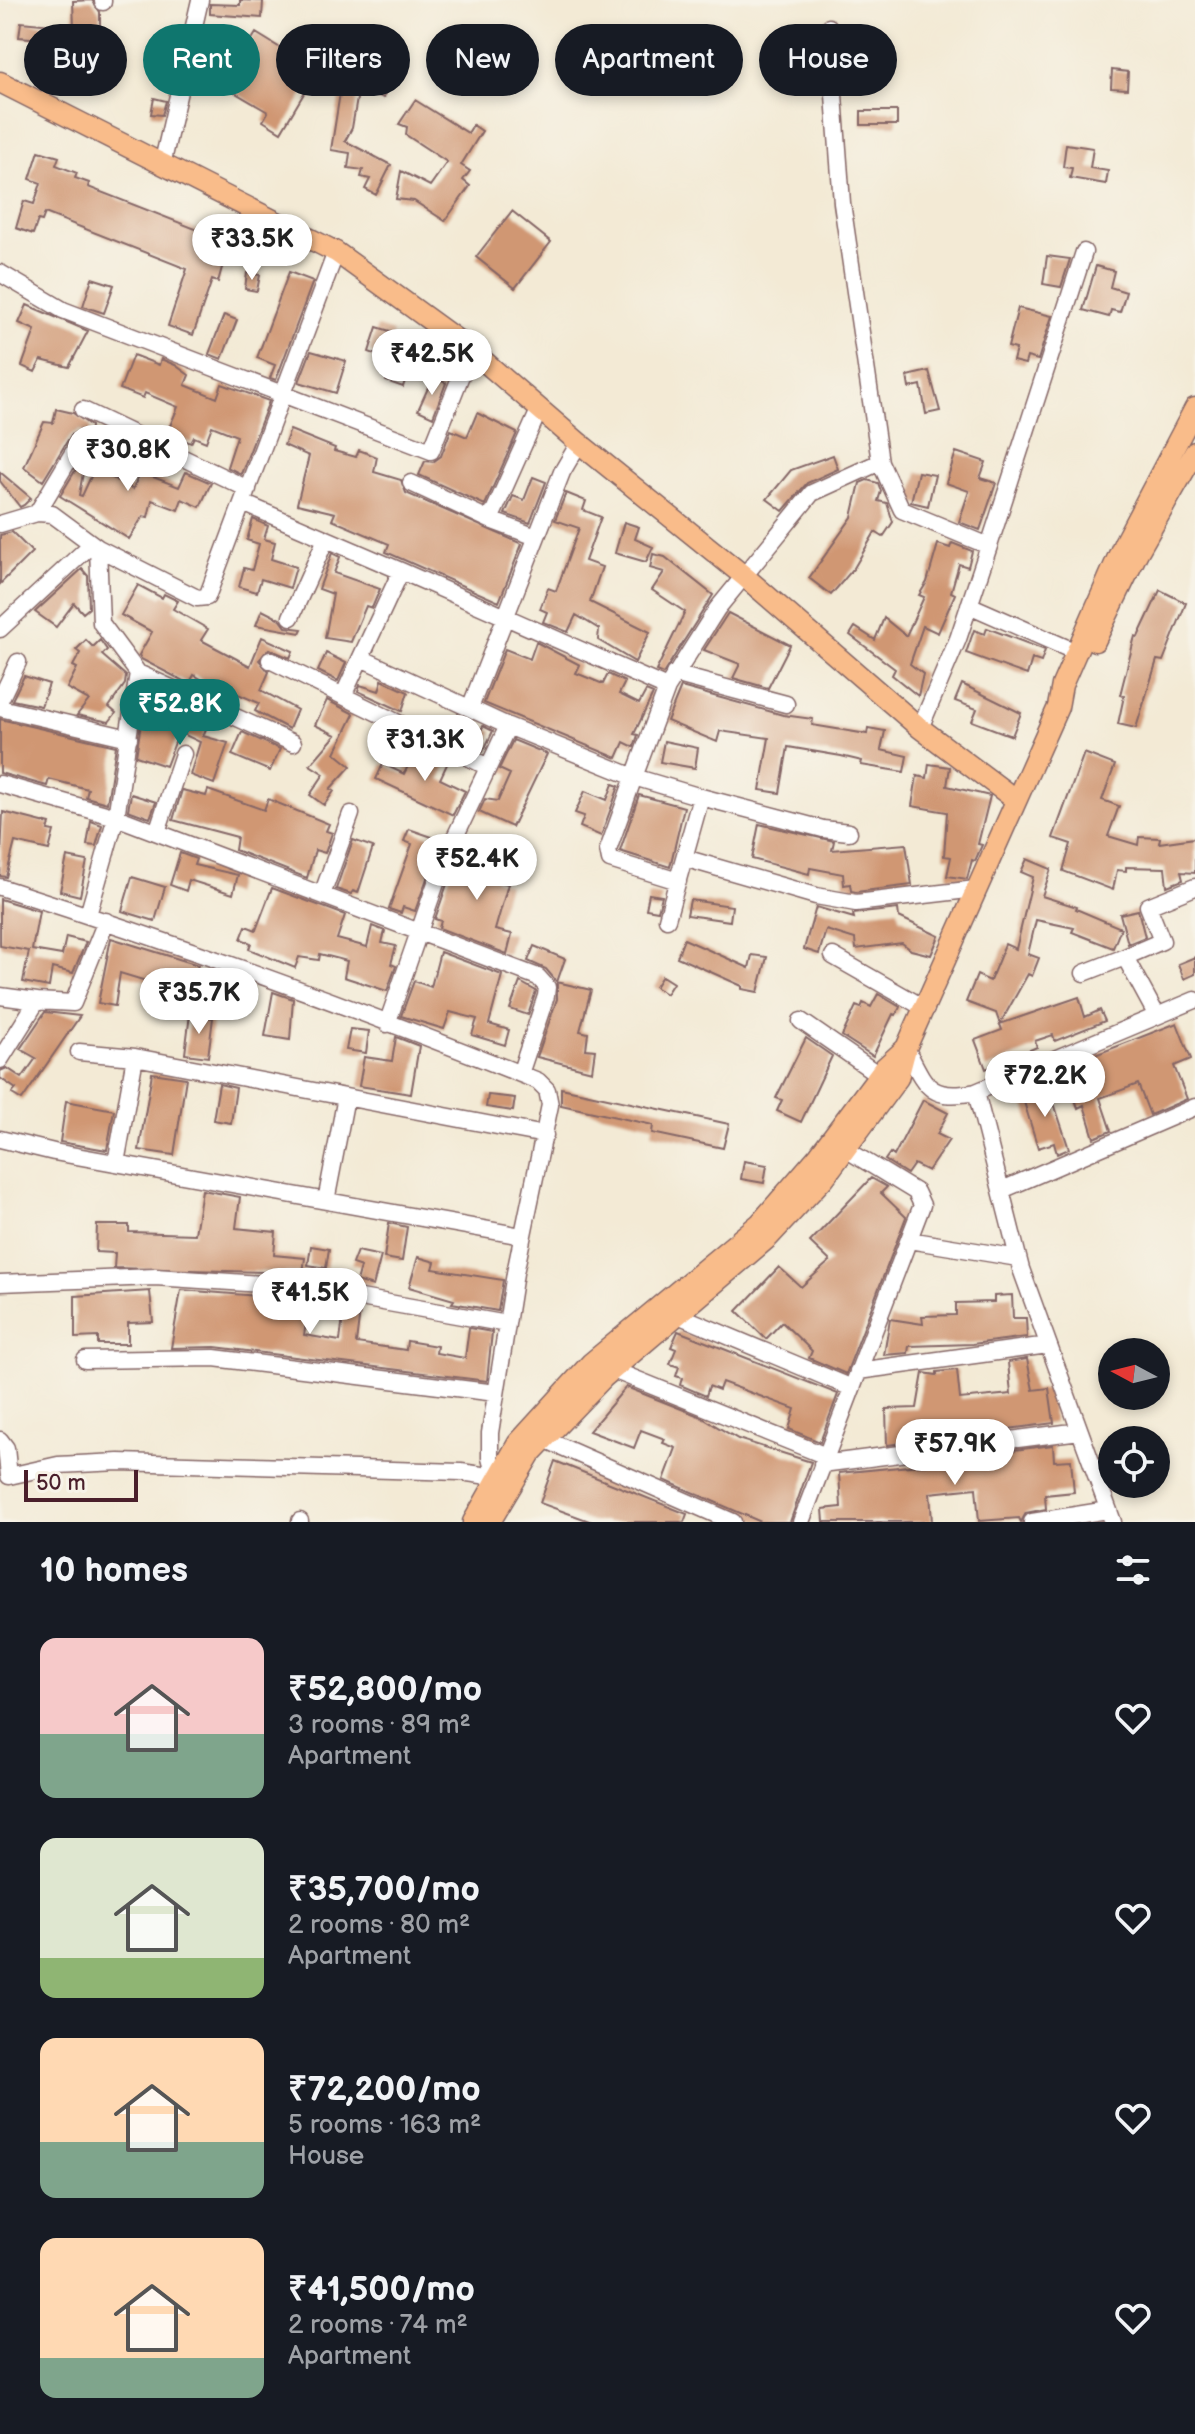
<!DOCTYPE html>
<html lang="en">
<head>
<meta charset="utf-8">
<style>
	body { margin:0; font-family:"Balsamiq Sans",sans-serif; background:#20242c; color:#f1f3f6; height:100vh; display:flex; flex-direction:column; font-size:30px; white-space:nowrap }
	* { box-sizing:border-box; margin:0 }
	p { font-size:26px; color:#9ea1a6 }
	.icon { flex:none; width:44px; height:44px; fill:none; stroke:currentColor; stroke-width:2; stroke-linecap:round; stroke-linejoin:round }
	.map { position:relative; height:1522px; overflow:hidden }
	.drawer { display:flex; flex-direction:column; background:#171b24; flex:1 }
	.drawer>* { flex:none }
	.banner { position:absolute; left:24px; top:24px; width:1148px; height:72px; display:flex; gap:16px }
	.needle { width:52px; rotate:277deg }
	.buttons { position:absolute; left:1098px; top:1338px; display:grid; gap:16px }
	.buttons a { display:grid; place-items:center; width:72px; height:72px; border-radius:50%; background:#171b24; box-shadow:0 4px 12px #0003; font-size:40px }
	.scale { position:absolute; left:24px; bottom:20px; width:114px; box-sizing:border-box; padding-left:8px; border:4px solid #4a1f2b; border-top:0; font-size:22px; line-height:28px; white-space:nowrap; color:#4a1f2b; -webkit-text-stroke:6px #f7f3e8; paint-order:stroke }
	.price { position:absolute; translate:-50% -68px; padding:0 18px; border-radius:28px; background:#fff; color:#222; font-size:26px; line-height:52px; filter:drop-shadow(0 2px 4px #0008) }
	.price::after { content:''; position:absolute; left:50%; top:48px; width:24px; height:18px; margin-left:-12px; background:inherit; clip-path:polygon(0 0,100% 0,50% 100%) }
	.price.selected { background:#0f766e; color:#fff }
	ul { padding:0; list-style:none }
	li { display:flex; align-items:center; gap:24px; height:200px; padding:0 40px }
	li span { display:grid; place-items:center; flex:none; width:224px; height:160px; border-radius:16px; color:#555 }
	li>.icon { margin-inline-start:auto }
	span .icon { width:96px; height:96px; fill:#fffc; stroke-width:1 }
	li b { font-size:34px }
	h2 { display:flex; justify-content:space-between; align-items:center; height:96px; padding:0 40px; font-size:34px }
	.chip { padding:0 28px; border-radius:36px; background:#171b24; box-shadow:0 4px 12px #0003; font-size:28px; line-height:72px }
	.chip.selected { background:#0f766e; color:#fff }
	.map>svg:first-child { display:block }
</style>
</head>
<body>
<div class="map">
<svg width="1195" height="1522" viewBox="0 0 1195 1522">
	<rect width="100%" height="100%" fill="#f7f3e8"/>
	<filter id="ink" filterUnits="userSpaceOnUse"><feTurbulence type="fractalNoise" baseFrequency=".0125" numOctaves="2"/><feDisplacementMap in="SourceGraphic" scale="16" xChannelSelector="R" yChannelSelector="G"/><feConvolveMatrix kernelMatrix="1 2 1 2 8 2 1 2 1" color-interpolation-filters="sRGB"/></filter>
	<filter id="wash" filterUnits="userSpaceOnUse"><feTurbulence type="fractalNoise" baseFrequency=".006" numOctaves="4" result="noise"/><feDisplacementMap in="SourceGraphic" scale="32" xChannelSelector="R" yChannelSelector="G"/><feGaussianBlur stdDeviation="1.8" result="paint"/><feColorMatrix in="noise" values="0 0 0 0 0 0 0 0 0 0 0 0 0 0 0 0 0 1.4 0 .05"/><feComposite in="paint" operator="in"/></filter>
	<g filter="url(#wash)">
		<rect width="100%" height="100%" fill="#f3ead5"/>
		<g id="blocks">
			<path fill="#d09773" d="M92,0L100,12V29L82,30L83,54L41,53L42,39L19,37L21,22L74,27L73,1Z
				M240,0L263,1L262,18L210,14V4L240,5Z
				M310,31L322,38L314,52L325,58L281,132L263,121L268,112L227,88L237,71L223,62L235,42L246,49L256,33L295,57Z
				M101,56H114V81H100Z
				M344,62L390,83L383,98L359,87L352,128L345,141L391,165L376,195L365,189L370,179L361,177L363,170L348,168L350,153L331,150L340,93L346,81L338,75Z
				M1112,70L1128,72L1127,89L1111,88Z
				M154,98L166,101L162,115L151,114Z
				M415,100L468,133L473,125L482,131L461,165L470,171L463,180L470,186L445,221L414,201L396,199L401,171L430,186L447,162L406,135L407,127L399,124Z
				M861,111H897V125H861Z
				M1066,144L1093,148L1090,168L1108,171L1106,184L1070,178L1072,168L1063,167Z
				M39,151L59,157L56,165L77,173L75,178L89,183L88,187L229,242L218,282L212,280L193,335L168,326L187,269L45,213L42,221L38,220L33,234L16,228L24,201L34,204L41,183L30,179Z
				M512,211L551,242L515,288L476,257Z
				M1047,256L1070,259L1061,287L1043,284Z
				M1096,266L1114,271L1110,287L1126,292L1120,312L1111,310L1109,317L1083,310Z
				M289,272L313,281L276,380L270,378L275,365L257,358Z
				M247,273L260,275L257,291L245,289Z
				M92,278L114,285L104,313L83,306Z
				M27,305L88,331L69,367L41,360L35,372L22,366L35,330L19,323Z
				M1018,308L1052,316L1038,360L1027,357L1025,364L1013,361L1016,349L1008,347Z
				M224,315L237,320L222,359L209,354Z
				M377,327L393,332L385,358L369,352Z
				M396,350L413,356L403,387L386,381Z
				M311,351L346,361L336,393L299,382Z
				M133,355L159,365L161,359L175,365L189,375L185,385L217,398L222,384L269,401L241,474L227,467L237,436L212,426L206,442L194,437L191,443L167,433L178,407L145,393L143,398L120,389Z
				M929,371L940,411L926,414L921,385L909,388L907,376Z
				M433,377L446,383L433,417L418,410Z
				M56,409L73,413L91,426L90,436L81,430L71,435L43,481L24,467L44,422L53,423Z
				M477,413L517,433L485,505L419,475L425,461L433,462L441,456L451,430L467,437Z
				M290,430L335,448L334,451L356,457L359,450L377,457L374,472L401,480L406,493L522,544L499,602L386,552L389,544L332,520L335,513L297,504L309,456L284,445Z
				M110,435L122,441L107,475L133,489L140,472L179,487L186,472L211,483L200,507L182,499L178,510L152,500L148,517L143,516L129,539L60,496L87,451L79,495L82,496Z
				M956,452L986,462L980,478L996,483L980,530L959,522L969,491L946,483Z
				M833,455L838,469L807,483L783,511L767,499L791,470Z
				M0,472L31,498L24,505L20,507L0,481Z
				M918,472L935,475L928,506L911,502Z
				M533,477L546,482L530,523L505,514L513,496L524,500Z
				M867,480L878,483L881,491L878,501L887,503L893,522L883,537L875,532L854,568L831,595L809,578L852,517L860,483Z
				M566,493L586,501L583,510L601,517L585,561L602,567L590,602L650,632L635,662L598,640L599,629L576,615L568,632L543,622L547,612L540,609L548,588L556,591L579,528L555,520Z
				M253,519L268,526L264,539L275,542L271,559L296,567L290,588L261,579L257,592L239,587L244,568L252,570L259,544L247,540Z
				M624,522L639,527L635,539L653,547L646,562L615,553Z
				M12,532L32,552L0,584V535Z
				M952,543L972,551L968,567L959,564L951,592L955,594L938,633L923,626L910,664L923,674L918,696L892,675L895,669L850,635L855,627L875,640L884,618L906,636L924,597L919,595L927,582L938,544L950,548Z
				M332,553L340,557L334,573L380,589L372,608L366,606L351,642L325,638L333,594L319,589Z
				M653,554L665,557L713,595L663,674L656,671L685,612L652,590L664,572L650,568Z
				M82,569L88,576L89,608L83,613L74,603L56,627L35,612Z
				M138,585L162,598L164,594L178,601L173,609L208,629L201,640L250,666L262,637L293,651L290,658L269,649L259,660L269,672L261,690L297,710L289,729L255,711L259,703L229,690L226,694L194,675L189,684L141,659L139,655L152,632L121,615Z
				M1160,590L1186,603L1163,661L1157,660L1136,728L1118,724L1124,696L1120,695L1135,636L1138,637Z
				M262,610L280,619L286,627L302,629L300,633L256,625Z
				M728,613L790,645L768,688L733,678L740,664L704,650Z
				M987,628L1045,650L1041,662L1032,659L1027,675L966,653L974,630L985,634Z
				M86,640L93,647L100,640L107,650L102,655L126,676L125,684L109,707L116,713L109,722L77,715L89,700L67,688L77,668L73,666L80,653L76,650Z
				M536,642L580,665L576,673L603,684L608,674L625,682L619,694L639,704L646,691L653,694L634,734L638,735L634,747L624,742L617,758L484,703L505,649L530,659Z
				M326,653L346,663L338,681L318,671Z
				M24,676L49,684L41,706L12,700Z
				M382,680L408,692L402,711L358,691L360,685L379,691Z
				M962,684L1021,713L1012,736L972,721L977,709L955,701Z
				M681,687L783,715L813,719L812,725L867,734L868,728L885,731L881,750L907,756L904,772L861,765L862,761L841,756L788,747L780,793L760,790L769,738L720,731L717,742L667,721Z
				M157,694L203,714L200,720L155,699Z
				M327,700L354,714L335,753L351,766L330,789L334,791L324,805L310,795L324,774L310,765L336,735L315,725Z
				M142,717L206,729L203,736L228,743L214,784L190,775L200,742L179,732L166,766L136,756Z
				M0,719L116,746L107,803L86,797L88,789L49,779L47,786L0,773Z
				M483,726L493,731L483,752L473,747Z
				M242,732L280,749L270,771L232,755Z
				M513,740L547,754L512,827L479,812L485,799L498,801L510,774L499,769Z
				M664,741L698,748L695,768L660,762Z
				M433,752L449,760L440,779L465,791L453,815L376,779L383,764L404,774L413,756L428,764Z
				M1084,753L1115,765L1102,800L1119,806L1108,836L1138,845L1139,837L1160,838L1159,843L1195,838V873L1181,872L1183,880L1167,886L1165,868L1126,867V871L1117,870L1113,890L1063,871L1071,844L1053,838Z
				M929,764L950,767L947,786L990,796L978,844L982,845L975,861L972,860L967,879L947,876L951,857L944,856L947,812L912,806L917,776L927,778Z
				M613,784L619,786L601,836L580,827L584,816L575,813L585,791L607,800Z
				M182,790L206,796L208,790L264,810L268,799L329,824L326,831L332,833L325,853L315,850L307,878L235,850L237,837L173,820Z
				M131,794L156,802L150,818L128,810Z
				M639,795L684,807L670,867L620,851Z
				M3,812L50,824L48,830L54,831L49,850L15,842L6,877L0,876Z
				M91,821L102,825L96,846L87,845Z
				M759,824L834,841L832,850L906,844L912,885L856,892L851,891L850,884L844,885L843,874L810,868L809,874L752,859Z
				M409,829L441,840L415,911L403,907L401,913L389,909L412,844L404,841Z
				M353,840L373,847L358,893L353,891L351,894L336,889Z
				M488,841L507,849L495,880L508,884L495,930L512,934L507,954L439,928L441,921L435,919L453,867L476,873Z
				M180,853L196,859L194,865L238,875L233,894L189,880L186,891L170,885Z
				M67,857L87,861L80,896L60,891Z
				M1027,859L1051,869L1042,896L1077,907L1076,909L1121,928L1113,948L1072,932L1074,928L1036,920L1028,954L1039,958L1032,976L1028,974L1000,1024L1079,997L1085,1017L1100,1010L1105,1021L1055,1041L1053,1035L1035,1041L1037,1047L986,1069L975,1040L1002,1030L996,1013L966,1002L977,975L990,981L1005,944L1016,949L1033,877L1021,872Z
				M132,877L165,887L155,921L122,911Z
				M272,888L345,915L337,939L367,947L372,926L385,931L382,943L396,946L391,964L396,966L387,991L344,977L347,961L320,954L319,960L299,957L295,968L249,949L251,943L241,939L246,926L256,930Z
				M649,894L662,896L658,911L646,909Z
				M0,899L39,911L32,950L62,955L66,937L86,942L73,973L52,968L49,987L23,982L29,951L0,946Z
				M690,900L732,906L730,921L687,915Z
				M816,907L854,918L853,914L898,909L899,917L939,936L931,955L911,950L902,943L856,949L855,939L826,930L819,954L804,949Z
				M1138,910L1145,937L1128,944L1120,914Z
				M111,938L198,965L189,994L120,973L115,1006L98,1003Z
				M684,939L749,968L752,955L767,957L758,992L742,989V986L677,957Z
				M534,946L565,959L557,982L546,969L528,961Z
				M440,952L502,975L489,1024L509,1030L505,1045L472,1035L477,1019L450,1012L444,1029L401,1016L414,981L431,987Z
				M1195,957V974L1184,979L1178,964Z
				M662,976L673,983L666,994L655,987Z
				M520,982L536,991L528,1015L510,1009Z
				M557,982L591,990L580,1031L588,1033L586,1049L595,1050L592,1071L537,1057L557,999Z
				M222,990L240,993L238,1011L219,1009Z
				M273,992L293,999L290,1040L265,1036Z
				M878,994L900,1007L896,1015L893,1014L873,1056L842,1036L856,1006L861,1008L863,1003L871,1007Z
				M45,1012L80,1016L22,1100L12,1094L16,1089L0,1078V1071L7,1068L22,1078L36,1058L20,1049Z
				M190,1014L213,1018L208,1057L185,1054Z
				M1177,1023L1191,1059L1174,1066L1187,1099L1150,1115L1138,1084L1100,1098L1111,1131L1094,1138L1084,1105L1078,1108L1064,1067Z
				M350,1029L369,1031L366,1053L346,1050Z
				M396,1037L419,1046L411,1094L359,1086L364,1057L392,1061Z
				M806,1038L832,1056L801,1122L777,1111L782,1100L776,1098Z
				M152,1073L186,1078L174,1155L139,1150Z
				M219,1084L236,1088L231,1123L213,1120Z
				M1048,1085L1069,1149L1057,1154L1054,1143L1038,1148L1021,1092Z
				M561,1088L729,1124L723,1148L652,1133L653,1125L561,1105Z
				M488,1095L515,1098L513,1111L486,1107Z
				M923,1100L948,1113L937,1134L949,1140L928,1171L914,1164L907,1174L885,1160L890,1153L894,1156Z
				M66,1101L114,1110L107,1150L60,1142Z
				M744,1161L767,1165L764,1183L741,1179Z
				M871,1178L887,1187L881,1193L906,1217L846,1374L809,1358L812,1351L782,1322L766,1339L737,1311L779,1267L801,1287L830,1261L810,1242Z
				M202,1190L240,1197L236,1228L276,1232L274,1255L305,1258L303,1273L114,1268L115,1253L96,1252L97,1225H129V1232L195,1234Z
				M389,1223L407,1227L402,1261L384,1258Z
				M311,1246L329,1249L326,1268L308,1265Z
				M357,1251L381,1256L373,1286L357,1281L361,1267L352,1264Z
				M418,1257L435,1262L433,1269L503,1280L498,1311L452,1303L454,1300L409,1287Z
				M181,1290L310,1300L304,1335L340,1341L344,1309L360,1311L356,1343L406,1350L407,1341L437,1346L436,1353L465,1358L469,1328L492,1332L487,1381L215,1347L171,1348Z
				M150,1291L153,1322L128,1323V1344H98V1337L75,1338V1296Z
				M1012,1295L1013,1318H1026L1027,1337L972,1344L909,1346L908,1353L884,1355L890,1319L923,1324L922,1316L956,1315V1303L994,1302V1296Z
				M678,1331L838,1394L820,1442L789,1429L795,1409L722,1382L719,1390L709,1386L706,1396L680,1385L682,1378L676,1376L679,1367L670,1364L676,1349L671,1347Z
				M1027,1359L1033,1390L1049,1388L1054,1423L887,1445L886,1409L917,1408L923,1373L937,1375V1372L957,1370L960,1399L1011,1394L1008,1362Z
				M626,1387L699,1416L738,1439L811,1462L790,1522H761L664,1480L676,1448L663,1443L665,1439L641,1430L634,1448L589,1431Z
				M1053,1445L1054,1461L1071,1460L1074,1492L1045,1495L1046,1509L1026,1513L1021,1522L1019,1518L979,1521L976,1488L930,1493L932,1522H824L823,1509L841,1507L839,1473L960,1461V1457Z
				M555,1461L687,1514L684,1522H592L540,1503Z"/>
		</g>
	</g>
	<g filter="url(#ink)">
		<use href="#blocks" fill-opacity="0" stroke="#856666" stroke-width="2"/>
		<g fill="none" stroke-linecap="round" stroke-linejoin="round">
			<g stroke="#856666" stroke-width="19">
				<path id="minor" d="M103,2V0
					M162,165L200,0
					M0,273L63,310L431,451L471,350
					M83,410L248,489
					M880,462L902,510L989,546L958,639L920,728
					M411,483L490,520
					M243,503L401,571L343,696L486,766
					M37,513L80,441
					M0,524L37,513L52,514L98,548L197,598L207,597L336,252
					M536,537L490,520L540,408
					M989,546L1084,252
					M401,571L667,688
					M969,605L1076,652
					M291,617L326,539
					M0,629L92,544
					M361,658L508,726
					M270,660L343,696
					M138,673L293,743
					M674,674L786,704
					M0,700L18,662
					M0,708L129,738
					M470,708L562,472L579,443
					M0,784L116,817L538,977L547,987L546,996L520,1074
					M701,797L823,829L849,832
					M157,832L183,754
					M684,858L816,896L856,903L976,889
					M0,887C182,945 361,1010 538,1081L547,1090L550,1105L515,1273L490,1433V1458L495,1477L505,1484
					M322,895L351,814
					M88,915L116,817L138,673L101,623L98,548
					M667,919L701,797L634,777L608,850L610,860L678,881
					M833,956L926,1009
					M1084,973L1125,957
					M0,996L37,1001
					M1157,1016L1125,957L1162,941L1148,906L1195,887
					M801,1021L879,1075
					M387,1024L444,860L508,726L634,777L667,688L717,609L812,493L880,462L842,203L829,27
					M906,1048C926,1087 929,1101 976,1092L1021,1269L1113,1522
					M79,1052L135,1057L545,1135
					M0,1060L37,1001L73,1003L106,921
					M976,1092L1195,1000
					M0,1139L54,1152L522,1236
					M116,1163L135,1057
					M1002,1190L1195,1107
					M326,1201L346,1097
					M909,1240L1018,1258
					M0,1283L155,1277L293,1286L507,1324
					M678,1315L852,1388
					M85,1360L214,1358L496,1393
					M613,1370L826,1456
					M858,1371L1048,1345
					M544,1439L733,1522
					M0,1440L6,1448L9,1476L58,1465L119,1462L461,1472L495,1477
					M822,1464L1080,1431
					M300,1522V1521
					M801,1522L922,1205L916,1192L847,1150
					M1032,1522L1108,1510"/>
			</g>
			<g stroke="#856666" stroke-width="23">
				<path id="major" d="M0,82L336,252L471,350L579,443L744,576L920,728L1016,800
					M1095,641L1138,552L1195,452
					M473,1522L518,1443L591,1363L760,1223L819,1155L884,1068L906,1048
					M490,1522L531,1453L603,1378L769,1237L824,1178L898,1078L906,1048L1058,707L1062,685L1124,543L1195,408"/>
			</g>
			<use href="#minor" stroke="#fff" stroke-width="16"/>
			<use href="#major" stroke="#f9bc8a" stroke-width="20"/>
		</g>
	</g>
</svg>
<div class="buttons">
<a><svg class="needle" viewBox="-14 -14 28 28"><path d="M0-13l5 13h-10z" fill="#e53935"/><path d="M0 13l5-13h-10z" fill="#9ea1a6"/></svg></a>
<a><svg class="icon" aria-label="locate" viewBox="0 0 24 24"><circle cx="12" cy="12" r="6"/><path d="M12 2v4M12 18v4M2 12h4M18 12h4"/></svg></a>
</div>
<div class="scale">50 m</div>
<b class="price" style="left:252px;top:282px">₹33.5K</b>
<b class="price" style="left:432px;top:397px">₹42.5K</b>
<b class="price" style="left:128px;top:493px">₹30.8K</b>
<b class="price selected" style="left:180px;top:747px">₹52.8K</b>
<b class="price" style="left:425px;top:783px">₹31.3K</b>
<b class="price" style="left:477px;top:902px">₹52.4K</b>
<b class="price" style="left:199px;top:1036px">₹35.7K</b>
<b class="price" style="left:1045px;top:1119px">₹72.2K</b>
<b class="price" style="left:310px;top:1336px">₹41.5K</b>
<b class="price" style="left:955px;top:1487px">₹57.9K</b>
<div class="banner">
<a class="chip">Buy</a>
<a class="chip selected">Rent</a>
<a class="chip">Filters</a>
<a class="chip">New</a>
<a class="chip">Apartment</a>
<a class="chip">House</a>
</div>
</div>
<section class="drawer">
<h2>10 homes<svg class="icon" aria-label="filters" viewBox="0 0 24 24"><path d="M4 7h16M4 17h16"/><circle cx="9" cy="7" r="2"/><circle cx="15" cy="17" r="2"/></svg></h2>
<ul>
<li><span style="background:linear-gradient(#f6c9c9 60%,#7fa58c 0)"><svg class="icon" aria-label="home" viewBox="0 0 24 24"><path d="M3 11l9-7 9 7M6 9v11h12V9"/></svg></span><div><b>₹52,800/mo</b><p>3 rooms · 89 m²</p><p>Apartment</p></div><svg class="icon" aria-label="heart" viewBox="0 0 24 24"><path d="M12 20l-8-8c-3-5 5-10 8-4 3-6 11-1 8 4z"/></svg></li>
<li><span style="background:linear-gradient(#dfe7d0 75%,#8fb573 0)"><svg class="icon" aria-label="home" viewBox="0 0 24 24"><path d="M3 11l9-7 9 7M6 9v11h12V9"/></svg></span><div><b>₹35,700/mo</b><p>2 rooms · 80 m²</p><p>Apartment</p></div><svg class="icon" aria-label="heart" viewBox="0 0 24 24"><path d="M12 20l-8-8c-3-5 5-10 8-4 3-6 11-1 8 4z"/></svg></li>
<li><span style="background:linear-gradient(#ffd9b3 65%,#7fa58c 0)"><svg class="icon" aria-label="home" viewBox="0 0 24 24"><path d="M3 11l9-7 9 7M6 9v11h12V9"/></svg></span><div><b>₹72,200/mo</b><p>5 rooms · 163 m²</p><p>House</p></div><svg class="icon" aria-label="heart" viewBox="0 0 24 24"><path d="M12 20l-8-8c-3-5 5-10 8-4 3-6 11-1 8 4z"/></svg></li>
<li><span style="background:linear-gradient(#ffd9b3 75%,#7fa58c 0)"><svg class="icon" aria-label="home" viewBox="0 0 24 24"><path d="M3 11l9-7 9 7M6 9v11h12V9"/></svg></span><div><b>₹41,500/mo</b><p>2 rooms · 74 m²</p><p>Apartment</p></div><svg class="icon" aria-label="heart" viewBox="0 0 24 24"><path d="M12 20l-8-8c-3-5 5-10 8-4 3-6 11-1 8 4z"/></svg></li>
</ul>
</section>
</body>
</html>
